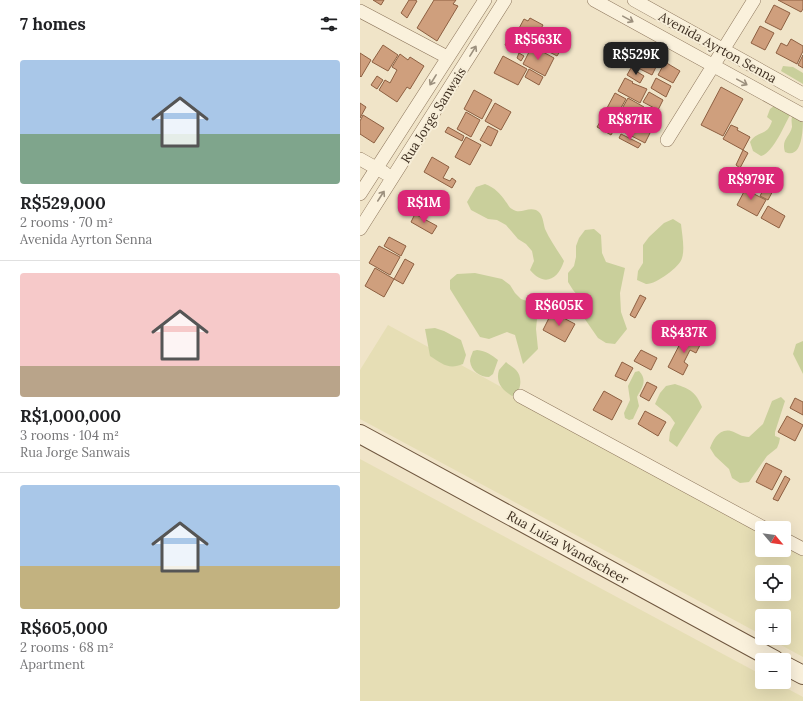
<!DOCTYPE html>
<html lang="en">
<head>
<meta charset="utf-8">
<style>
	body { margin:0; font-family:Lora,serif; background:#f2f2f2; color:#202124; height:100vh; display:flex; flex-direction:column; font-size:15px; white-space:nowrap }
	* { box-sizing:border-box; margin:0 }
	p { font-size:13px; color:#757577 }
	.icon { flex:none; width:22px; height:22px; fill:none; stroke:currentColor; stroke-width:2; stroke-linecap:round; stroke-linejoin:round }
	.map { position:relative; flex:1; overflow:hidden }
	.panel { display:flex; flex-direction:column; background:#fff; width:360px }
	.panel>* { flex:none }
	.needle { width:26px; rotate:119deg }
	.fabs { position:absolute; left:395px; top:521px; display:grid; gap:8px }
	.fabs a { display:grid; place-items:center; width:36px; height:36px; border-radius:4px; background:#fff; box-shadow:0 4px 16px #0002; font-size:20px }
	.price { position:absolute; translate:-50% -34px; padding:0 9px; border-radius:8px; background:#db2777; color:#fff; font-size:13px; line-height:26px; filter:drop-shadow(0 1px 2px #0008) }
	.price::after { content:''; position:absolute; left:50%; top:24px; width:12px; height:9px; margin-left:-6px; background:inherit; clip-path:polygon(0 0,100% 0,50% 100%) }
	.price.current { background:#222; color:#fff }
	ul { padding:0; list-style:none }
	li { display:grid; align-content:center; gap:8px; height:212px; padding:0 20px }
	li+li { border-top:1px solid #e0e0e0 }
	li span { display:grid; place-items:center; height:124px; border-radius:4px; color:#555 }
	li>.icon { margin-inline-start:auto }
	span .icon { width:72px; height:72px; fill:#fffc; stroke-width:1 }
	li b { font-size:17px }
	h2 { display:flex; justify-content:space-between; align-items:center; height:48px; padding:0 20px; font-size:17px }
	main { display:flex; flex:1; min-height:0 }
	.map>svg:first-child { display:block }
</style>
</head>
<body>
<main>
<section class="panel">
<h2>7 homes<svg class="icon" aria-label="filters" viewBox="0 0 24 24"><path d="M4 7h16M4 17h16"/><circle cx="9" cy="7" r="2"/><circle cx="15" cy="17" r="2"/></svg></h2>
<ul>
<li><span style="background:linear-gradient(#a9c7e8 60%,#7fa58c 0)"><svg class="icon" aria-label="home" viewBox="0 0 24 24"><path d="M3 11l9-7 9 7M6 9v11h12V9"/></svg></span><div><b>R$529,000</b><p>2 rooms · 70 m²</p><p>Avenida Ayrton Senna</p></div></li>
<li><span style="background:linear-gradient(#f6c9c9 75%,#b9a48a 0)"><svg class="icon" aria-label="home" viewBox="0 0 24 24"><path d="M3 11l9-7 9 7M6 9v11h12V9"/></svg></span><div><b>R$1,000,000</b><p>3 rooms · 104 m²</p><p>Rua Jorge Sanwais</p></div></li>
<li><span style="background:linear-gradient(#a9c7e8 65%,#c2b280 0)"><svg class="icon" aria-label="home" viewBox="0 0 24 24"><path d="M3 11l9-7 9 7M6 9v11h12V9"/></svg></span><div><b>R$605,000</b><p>2 rooms · 68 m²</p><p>Apartment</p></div></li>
</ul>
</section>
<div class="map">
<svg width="443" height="701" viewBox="0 0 443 701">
	<rect width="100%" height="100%" fill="#f0e4c8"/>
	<path fill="#e6deb5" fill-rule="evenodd" d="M28,325L402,530V550H424V542L443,552V657L408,638H424V616H402V635L0,419V370ZM402,572H424V594H402Z
		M0,459L402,675V682H415L443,697V701H0Z"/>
	<path fill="#c9cf9b" d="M423,66L433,67L443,73V84L421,71Z
		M414,106L430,115C424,126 413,153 401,156L393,151L390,142C398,130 407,137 412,121L407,117L410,109Z
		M436,115L443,117C443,128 443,160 425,152C421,139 430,137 432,127C432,123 431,121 432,117Z
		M125,184C135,188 140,193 146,202C148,204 149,208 152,209C160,215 167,207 176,210C183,213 183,222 185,229C190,240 198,251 204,261C198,280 184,287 170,270L174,261L172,251L166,244L158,239L146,225L137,220L128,219L111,210L107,202L116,187Z
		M313,219L321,224C322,234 325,249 322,258C320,267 295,285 286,284C283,283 280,281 277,280L278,271L283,263V245L289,237L304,223Z
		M234,229L241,235L242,253L246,262L265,268L260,293L261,312L267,329L255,344L246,343L238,338L222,315V306L219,297L213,290L208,282V273L214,266L216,257V246L219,238L225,230Z
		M115,273L142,279L150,285L155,293L161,299L170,302L176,309L177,319L176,329L178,349L163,364L155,335L147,332L129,339L120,337L90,289V280L97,274Z
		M75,328L84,331L101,340L106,355L103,364C89,370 82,364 70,356L65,329Z
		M443,341V374L433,354L436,344Z
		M117,350C126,351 132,355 138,360L133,374L129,377C120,377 111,371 110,361C110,358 112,354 113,351Z
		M146,362C149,365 153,367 156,370C163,377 161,391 154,397C143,391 135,383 139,370Z
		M279,371C288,380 282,388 277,397L279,406L273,419L269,420L265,418L264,413L270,400L268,386L275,372Z
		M315,384C330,389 336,392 342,407L317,447L309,441L310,432L315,423L310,416L295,404L300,393L306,386Z
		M421,397L425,401L415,432V436L420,438L419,443L417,448L407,456L389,482L380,483L372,478L369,469L355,456L350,448C353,440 359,428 371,431C377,433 382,437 389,437L403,424L412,401Z"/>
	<path fill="#cf9f7d" stroke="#8d5f41" d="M13,0H24L21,5Z
		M49,0H55L57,1L47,18L41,13Z
		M74,0H96L93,4L98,6L77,41L57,28Z
		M418,0H443V9L441,12Z
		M414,5L430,13L421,30L405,22Z
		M170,18L183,25L174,41L157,32L164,19L168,21Z
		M400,26L414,33L405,50L391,43Z
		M152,32L167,40L159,53L145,45Z
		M183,32L190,36L188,40L202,48L197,56L176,45Z
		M431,39L443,46V51L437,64L416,53L421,43L427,46Z
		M23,45L38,55L28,71L12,62Z
		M172,46L194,58L185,76L163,64Z
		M282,52L299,61L292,75L274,66Z
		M0,53L11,60L1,77L0,76Z
		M159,53L164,56L161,61L157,58Z
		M40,54L48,60L50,57L64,66L50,89L47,87L37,102L19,90L25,80L30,83L37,70L32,67Z
		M443,55V68L438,65Z
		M143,56L167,69L158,85L134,73Z
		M305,62L320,71L313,83L298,75Z
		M271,68L284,76L280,83L267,75Z
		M169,69L183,77L179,85L165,77Z
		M17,76L23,80L17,89L11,85Z
		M265,78L273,82L272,83L287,89L280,103L258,91Z
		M296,78L311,86L306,97L291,88Z
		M361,87L383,99L363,136L341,125Z
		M114,90L132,100L122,119L104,109Z
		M289,92L303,100L298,110L283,102Z
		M255,93L266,99L258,113L247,108Z
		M268,98L284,107L276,123L259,114Z
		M0,103L6,107L0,118Z
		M135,103L151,112L141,130L125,121Z
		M106,112L120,120L111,137L97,129Z
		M3,115L24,128L14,143L0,134V121Z
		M281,117L294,125L290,131L277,124Z
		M268,121L290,133L285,143L262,131Z
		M240,122L254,130L251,135L237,127Z
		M371,125L378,128L377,130L390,137L383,150L363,139Z
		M128,126L138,131L131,146L120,140Z
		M88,127L104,136L102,141L85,132Z
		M261,134L281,144L278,148L259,138Z
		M106,137L121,145L110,165L95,157Z
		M383,150L388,153L380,168L376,165Z
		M72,157L89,167L83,178L90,181L92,178L96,181L92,188L64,172Z
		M408,181L416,185L408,200L400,196Z
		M388,184L396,189L394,194L406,200L397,216L377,205Z
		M408,206L425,216L419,228L401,218Z
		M55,214L77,226L72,234L51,222Z
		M29,237L46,246L41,256L24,246Z
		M19,246L40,257L30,275L9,263Z
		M45,259L54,264L43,284L34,279Z
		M15,268L34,279L24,297L5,286Z
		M280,295L286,298L275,318L270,315Z
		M192,312L215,324L205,342L183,330Z
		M325,334L341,343L336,353L330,350L324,362L328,365L323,375L308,367Z
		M281,350L297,358L291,370L274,361Z
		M262,362L273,368L266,381L255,376Z
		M287,382L297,387L289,401L280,396Z
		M244,391L262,401L252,420L233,410Z
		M435,398L443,402V415L430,408Z
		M285,411L306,422L298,436L278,424Z
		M427,416L443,425L435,441L418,432Z
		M406,463L422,471L412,490L396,482Z
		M425,476L430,479L418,501L413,499Z"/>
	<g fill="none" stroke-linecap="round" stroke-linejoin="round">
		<g stroke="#8d765c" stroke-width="14">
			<path id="street" d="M234,0L443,115
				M274,0L443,94
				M0,11L87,57
				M307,140L394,0
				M0,159L25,173
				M0,194L125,0
				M0,229L145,0
				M160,396L404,528
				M424,539L443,549"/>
		</g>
		<g stroke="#6f573f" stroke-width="20">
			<path id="secondary" d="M0,434L415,660
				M424,665L443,675"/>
		</g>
		<use href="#street" stroke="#faf1dc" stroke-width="13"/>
		<use href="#secondary" stroke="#faf1dc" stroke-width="18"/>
	</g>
	<defs><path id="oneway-shaft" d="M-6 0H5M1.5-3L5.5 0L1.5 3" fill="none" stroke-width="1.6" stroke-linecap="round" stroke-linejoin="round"/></defs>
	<g stroke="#9c907e">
		<use href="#oneway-shaft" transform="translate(268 19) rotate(29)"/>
		<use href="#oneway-shaft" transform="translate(113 51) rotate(-58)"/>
		<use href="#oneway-shaft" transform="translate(73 80) rotate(122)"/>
		<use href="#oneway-shaft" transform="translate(382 82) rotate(29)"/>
		<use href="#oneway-shaft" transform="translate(21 196) rotate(-57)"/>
	</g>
	<g text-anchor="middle" stroke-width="4" stroke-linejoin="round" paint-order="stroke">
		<g font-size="13" fill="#3d2e20" stroke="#f7eed8">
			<text transform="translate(358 47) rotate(29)" y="5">Avenida Ayrton Senna</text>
			<text transform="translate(73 115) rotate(-58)" y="5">Rua Jorge Sanwais</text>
			<text transform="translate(208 547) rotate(29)" y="5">Rua Luiza Wandscheer</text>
		</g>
	</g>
</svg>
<div class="fabs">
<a><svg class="needle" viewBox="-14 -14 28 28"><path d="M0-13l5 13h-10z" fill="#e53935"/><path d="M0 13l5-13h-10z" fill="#757577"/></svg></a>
<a><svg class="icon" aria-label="locate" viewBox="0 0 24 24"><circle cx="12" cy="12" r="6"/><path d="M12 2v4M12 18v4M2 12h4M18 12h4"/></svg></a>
<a>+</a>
<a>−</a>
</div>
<b class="price" style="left:178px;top:61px">R$563K</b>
<b class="price current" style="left:276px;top:76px">R$529K</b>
<b class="price" style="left:270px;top:141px">R$871K</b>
<b class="price" style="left:391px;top:201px">R$979K</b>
<b class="price" style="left:64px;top:224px">R$1M</b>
<b class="price" style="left:199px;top:327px">R$605K</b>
<b class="price" style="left:324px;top:354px">R$437K</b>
</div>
</main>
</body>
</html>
